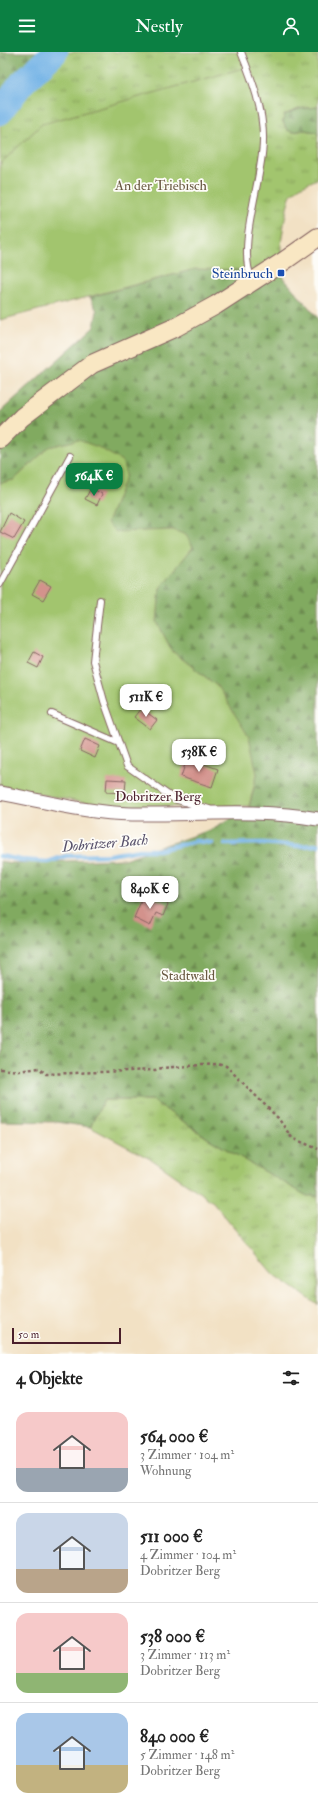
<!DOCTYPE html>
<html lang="de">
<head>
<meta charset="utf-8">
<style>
	body { margin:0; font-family:"IM FELL Double Pica",serif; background:#f2f2f2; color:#222; height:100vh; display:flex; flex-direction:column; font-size:15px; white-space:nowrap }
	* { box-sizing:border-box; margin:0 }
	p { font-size:13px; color:#767676 }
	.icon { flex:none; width:22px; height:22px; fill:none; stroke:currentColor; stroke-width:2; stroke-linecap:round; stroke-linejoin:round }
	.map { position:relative; height:1302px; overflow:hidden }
	.details { display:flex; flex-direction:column; background:#fff; flex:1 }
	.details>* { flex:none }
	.scale { position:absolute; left:12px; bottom:10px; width:109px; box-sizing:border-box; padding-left:4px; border:2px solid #4a1f2b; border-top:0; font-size:11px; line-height:14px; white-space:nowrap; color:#4a1f2b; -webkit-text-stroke:3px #fdfcf7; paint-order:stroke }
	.price { position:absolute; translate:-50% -34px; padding:0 9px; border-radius:8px; background:#fff; color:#222; font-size:13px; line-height:26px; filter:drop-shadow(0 1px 2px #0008) }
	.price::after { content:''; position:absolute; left:50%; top:24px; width:12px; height:9px; margin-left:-6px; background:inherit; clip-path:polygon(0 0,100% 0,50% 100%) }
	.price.current { background:#0b8043; color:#fff }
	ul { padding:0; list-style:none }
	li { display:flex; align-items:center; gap:12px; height:100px; padding:0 16px }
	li+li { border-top:1px solid #e0e0e0 }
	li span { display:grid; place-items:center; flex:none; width:112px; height:80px; border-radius:12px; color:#555 }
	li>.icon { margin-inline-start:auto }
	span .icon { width:48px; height:48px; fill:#fffc; stroke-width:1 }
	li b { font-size:17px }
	h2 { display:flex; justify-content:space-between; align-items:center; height:48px; padding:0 16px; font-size:17px }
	header { display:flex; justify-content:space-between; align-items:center; height:52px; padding:0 16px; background:#0b8043; color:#fff; font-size:18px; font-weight:600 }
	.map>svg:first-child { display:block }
</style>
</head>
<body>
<header><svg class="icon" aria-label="menu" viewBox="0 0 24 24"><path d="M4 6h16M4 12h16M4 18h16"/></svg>Nestly<svg class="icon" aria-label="person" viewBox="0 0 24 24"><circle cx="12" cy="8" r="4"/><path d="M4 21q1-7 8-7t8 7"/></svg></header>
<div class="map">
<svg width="318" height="1302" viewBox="0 0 318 1302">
	<defs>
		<pattern id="grass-tufts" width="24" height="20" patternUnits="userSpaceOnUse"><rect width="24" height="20" fill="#a2c56e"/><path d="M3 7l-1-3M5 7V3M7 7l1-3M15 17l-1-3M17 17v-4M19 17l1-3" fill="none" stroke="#869f5b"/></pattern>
		<pattern id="forest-firs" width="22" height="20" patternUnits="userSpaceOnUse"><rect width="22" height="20" fill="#81aa61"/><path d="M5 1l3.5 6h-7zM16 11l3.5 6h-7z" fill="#6c8a50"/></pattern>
	</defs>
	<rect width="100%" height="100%" fill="#fdfcf7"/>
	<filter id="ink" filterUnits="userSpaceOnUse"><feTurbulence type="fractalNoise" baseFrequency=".025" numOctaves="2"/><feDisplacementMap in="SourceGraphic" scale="8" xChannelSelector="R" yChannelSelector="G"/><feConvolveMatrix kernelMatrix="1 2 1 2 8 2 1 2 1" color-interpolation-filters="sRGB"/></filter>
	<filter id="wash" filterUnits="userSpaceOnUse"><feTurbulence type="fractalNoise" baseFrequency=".012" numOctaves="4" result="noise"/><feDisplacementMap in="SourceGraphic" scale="16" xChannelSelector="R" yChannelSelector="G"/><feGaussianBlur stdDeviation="0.9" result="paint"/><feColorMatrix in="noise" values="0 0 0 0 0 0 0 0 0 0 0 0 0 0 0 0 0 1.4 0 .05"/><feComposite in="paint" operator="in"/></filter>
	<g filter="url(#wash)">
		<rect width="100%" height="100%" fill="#f2e1c4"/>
		<path fill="url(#grass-tufts)" stroke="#76724c" d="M62,0H318V55L299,57L284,63L283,70L287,78L293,80L304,78L317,80L318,83L317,127C309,131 297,135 291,143C288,146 280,193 281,197C281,201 283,205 284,209L253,228L43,72L0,113V65L35,19Z
			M104,1048H152L209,1087L307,1143L318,1144V1253L272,1221L213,1150L154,1109L90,1075Z"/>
		<path fill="url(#forest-firs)" stroke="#666446" d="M0,0H62L35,19L0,65Z
			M318,55V83L316,80L304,78L293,80L287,78L283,70L284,63L299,57Z
			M274,215L318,266V1144H307L209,1087L152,1048H104L90,1075L56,1070L0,1069V809L11,811L124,807L210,778L249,756L257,722L217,634L172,599L157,570L160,536L193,495L173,478L116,480L107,471L126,423L49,395L14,428L0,431V360L94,275L97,259L90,245L195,217L247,218L253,228Z"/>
		<path fill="#a2c56e" stroke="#76724c" d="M247,15L253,35L263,88L248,189L247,218L195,217L0,268V113L2,110L42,72Z
			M78,388L98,395L122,409L126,423L107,471L116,480L173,478L186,483L193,495L160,536L157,570L172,599L217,634L249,685L257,722L249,754L134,755L89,752L0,734V431L14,428L49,395Z"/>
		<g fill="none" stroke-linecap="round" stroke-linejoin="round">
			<path stroke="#72b2e6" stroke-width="4.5" d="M225,792L262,791L299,794L318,793
				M0,804L21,808L48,810L66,804L109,803L139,798H158L196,789L212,791"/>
			<path stroke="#72b2e6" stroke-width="26" d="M0,60L22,31L55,0"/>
		</g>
		<g id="blocks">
			<path fill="#d3928c" d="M91,436L102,442L97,453L85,447Z
				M9,461L24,470L14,487L0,480Z
				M40,528L51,534L43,548L32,542Z
				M34,600L43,605L38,616L28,611Z
				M141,656L157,668L150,677L134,665Z
				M85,687L100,694L95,706L80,699Z
				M187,706L218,717L212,735L181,725Z
				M107,727L126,728L125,741L106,740Z
				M144,842L168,852L163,864L156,861L150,874L134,866Z"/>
		</g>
	</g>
	<g filter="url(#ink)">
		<use href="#blocks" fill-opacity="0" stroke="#856361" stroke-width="1"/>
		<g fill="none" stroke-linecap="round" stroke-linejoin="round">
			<g stroke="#856361" stroke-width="8">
				<path id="service" d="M241,0C252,27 264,59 263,89C263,126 236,196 252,227
					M0,532L70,404
					M100,548L93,609L104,649L127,714L174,747L209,757
					M52,662L119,691"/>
			</g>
			<g stroke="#856361" stroke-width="15">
				<path id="minor" d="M0,741C44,749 87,761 132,762C195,763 256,756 318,767"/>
			</g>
			<g stroke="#856361" stroke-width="20">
				<path id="secondary" d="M0,387L22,365L92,312L176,275L216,253L284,209L318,185"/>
			</g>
			<path stroke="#856361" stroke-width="2.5" stroke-dasharray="3 3" stroke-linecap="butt" d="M0,1017L19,1019L39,1016L46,1022L155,1018L162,1016L216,1012L226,1014L278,1066L292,1086L318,1097"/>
			<use href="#service" stroke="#fff" stroke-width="6"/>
			<use href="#minor" stroke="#fff" stroke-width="13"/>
			<use href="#secondary" stroke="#f9e7c3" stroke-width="18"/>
		</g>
	</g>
	<rect fill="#1a4fb4" stroke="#fdfcf7" stroke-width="1.5" x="277" y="217" width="8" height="8" rx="2"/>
	<g text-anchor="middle" stroke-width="3.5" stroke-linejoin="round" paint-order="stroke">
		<g font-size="14" fill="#695942" stroke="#fdfcf7">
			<text x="161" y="138">An der Triebisch</text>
			<text x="188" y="928">Stadtwald</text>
		</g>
		<g font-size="14" fill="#164399" stroke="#fdfcf7" text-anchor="end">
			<text x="273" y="226">Steinbruch</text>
		</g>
		<g font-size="14" fill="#4a1f2b" stroke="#fdfcf7">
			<text x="158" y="749">Dobritzer Berg</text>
		</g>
		<g font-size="15" font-style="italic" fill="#58526c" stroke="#fdfcf7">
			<text transform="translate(105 791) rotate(-5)" y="5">Dobritzer Bach</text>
		</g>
	</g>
</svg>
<div class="scale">50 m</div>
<b class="price current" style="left:94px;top:445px">564K €</b>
<b class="price" style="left:146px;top:666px">511K €</b>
<b class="price" style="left:199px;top:721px">538K €</b>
<b class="price" style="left:150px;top:858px">840K €</b>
</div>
<section class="details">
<h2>4 Objekte<svg class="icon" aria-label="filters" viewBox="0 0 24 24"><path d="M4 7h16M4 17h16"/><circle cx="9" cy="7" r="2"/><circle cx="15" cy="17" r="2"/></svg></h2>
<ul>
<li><span style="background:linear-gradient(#f6c9c9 70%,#9aa5b1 0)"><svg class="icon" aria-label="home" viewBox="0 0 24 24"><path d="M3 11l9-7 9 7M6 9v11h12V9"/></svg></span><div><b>564 000 €</b><p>3 Zimmer · 104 m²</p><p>Wohnung</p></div></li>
<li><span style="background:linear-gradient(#c9d6e8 70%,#b9a48a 0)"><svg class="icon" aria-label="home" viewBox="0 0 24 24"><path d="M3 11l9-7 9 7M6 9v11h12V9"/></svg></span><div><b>511 000 €</b><p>4 Zimmer · 104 m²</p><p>Dobritzer Berg</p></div></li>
<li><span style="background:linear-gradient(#f6c9c9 75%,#8fb573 0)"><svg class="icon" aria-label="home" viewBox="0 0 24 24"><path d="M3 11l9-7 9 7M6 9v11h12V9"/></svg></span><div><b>538 000 €</b><p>3 Zimmer · 113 m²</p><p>Dobritzer Berg</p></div></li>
<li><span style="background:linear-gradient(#a9c7e8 65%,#c2b280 0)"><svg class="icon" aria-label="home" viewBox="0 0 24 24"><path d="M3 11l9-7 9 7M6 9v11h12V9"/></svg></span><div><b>840 000 €</b><p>5 Zimmer · 148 m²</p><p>Dobritzer Berg</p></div></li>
</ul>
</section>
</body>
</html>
